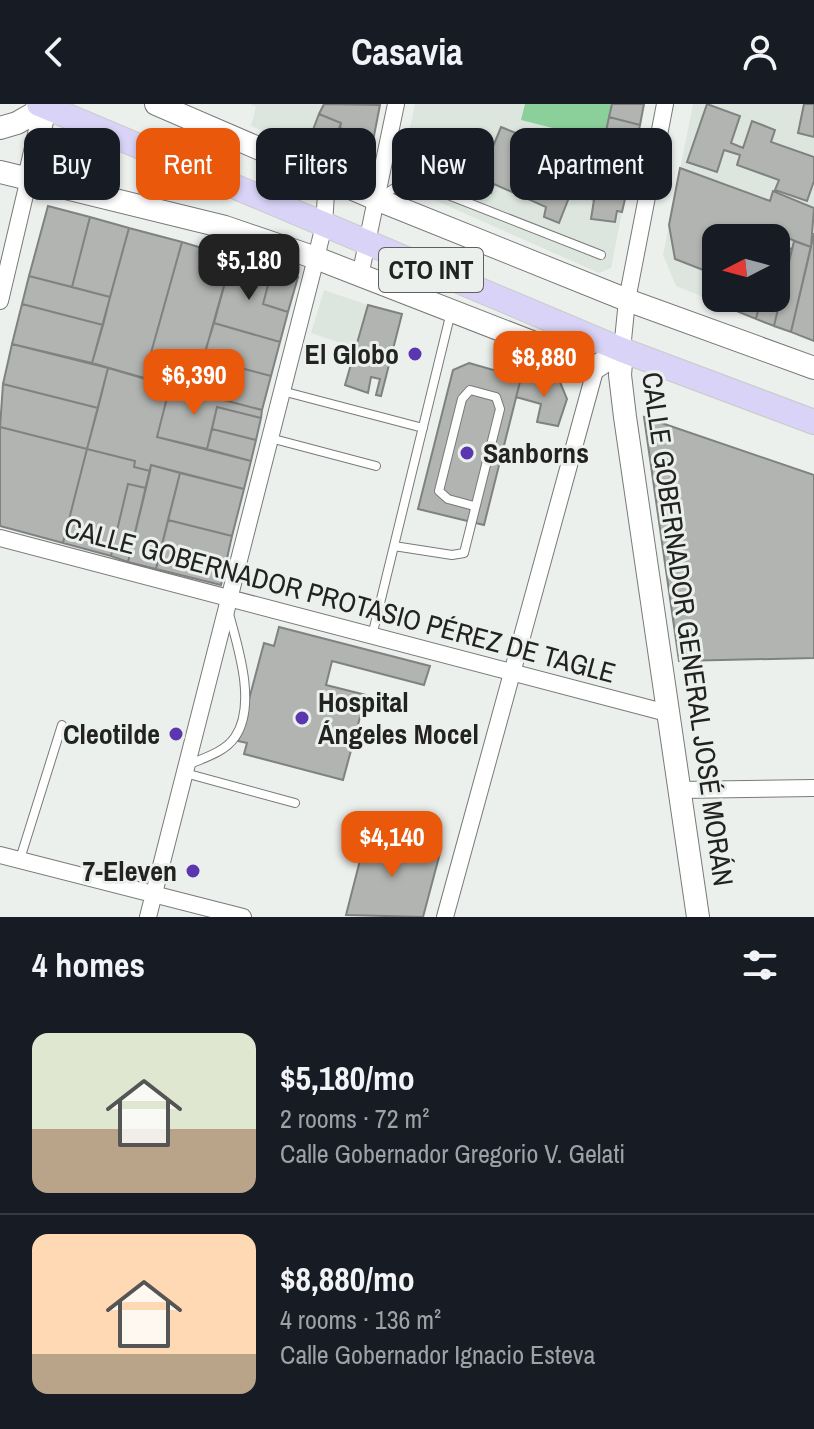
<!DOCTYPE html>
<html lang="en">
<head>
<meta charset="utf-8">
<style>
	body { margin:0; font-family:"Archivo Narrow",sans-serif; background:#20242c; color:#f1f3f6; height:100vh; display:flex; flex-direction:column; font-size:30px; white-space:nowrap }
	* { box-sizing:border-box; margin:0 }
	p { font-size:26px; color:#9ea1a6 }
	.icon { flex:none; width:44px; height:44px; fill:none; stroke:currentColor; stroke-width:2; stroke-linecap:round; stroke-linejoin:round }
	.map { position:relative; height:813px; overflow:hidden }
	.details { display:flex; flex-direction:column; background:#171b24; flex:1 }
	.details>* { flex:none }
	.guide { position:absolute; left:24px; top:24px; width:766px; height:72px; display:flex; gap:16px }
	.needle { width:52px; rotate:264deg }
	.controls { position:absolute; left:702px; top:120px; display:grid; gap:16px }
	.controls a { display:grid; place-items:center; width:88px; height:88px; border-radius:16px; background:#171b24; box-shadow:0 2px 6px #0004; font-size:40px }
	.price { position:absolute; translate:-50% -68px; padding:0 18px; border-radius:16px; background:#ea580c; color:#fff; font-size:26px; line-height:52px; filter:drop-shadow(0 2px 4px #0008) }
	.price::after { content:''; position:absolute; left:50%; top:48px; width:24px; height:18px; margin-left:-12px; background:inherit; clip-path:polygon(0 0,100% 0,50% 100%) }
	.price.active { background:#222; color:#fff }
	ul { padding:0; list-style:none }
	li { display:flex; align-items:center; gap:24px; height:200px; padding:0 32px }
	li+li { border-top:2px solid #363941 }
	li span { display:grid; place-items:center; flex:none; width:224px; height:160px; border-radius:16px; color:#555 }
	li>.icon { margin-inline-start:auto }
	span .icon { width:96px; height:96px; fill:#fffc; stroke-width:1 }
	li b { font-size:34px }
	h2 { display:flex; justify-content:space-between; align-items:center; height:96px; padding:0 32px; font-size:34px }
	.chip { padding:0 28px; border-radius:16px; background:#171b24; box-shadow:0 2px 6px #0004; font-size:28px; line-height:72px }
	.chip.active { background:#ea580c; color:#fff }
	header { display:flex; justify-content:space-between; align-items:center; height:104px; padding:0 32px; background:#171b24; font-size:36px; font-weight:700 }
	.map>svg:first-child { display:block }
</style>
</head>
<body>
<header><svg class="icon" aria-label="back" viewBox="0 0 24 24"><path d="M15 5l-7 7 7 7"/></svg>Casavia<svg class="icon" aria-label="person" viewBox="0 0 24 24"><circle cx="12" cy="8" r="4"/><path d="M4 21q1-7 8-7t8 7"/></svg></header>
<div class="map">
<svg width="814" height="813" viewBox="0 0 814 813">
	<rect width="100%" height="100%" fill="#ecf0ed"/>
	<path fill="#dce6de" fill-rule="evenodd" d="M250,0H324L320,9L341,19L340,24L373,37L366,68L251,22L256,3Z
		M415,0H612L604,37L635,44L611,164L599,169L398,80Z
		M693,0H814V237L676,182L663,151ZM716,134H776V194H716Z
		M324,186L368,201L355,244L311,229Z"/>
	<path fill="#8bd09b" d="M525,0H612L604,37L521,16Z"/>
	<path fill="#b1b4b1" stroke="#7f8280" stroke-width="2" d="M324,0L380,1L373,37L340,24L341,19L319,10Z
		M612,0H644L640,21L609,13Z
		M707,0L740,12L731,39L743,44L752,17L775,26L771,38L814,53V77L807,97L775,86L779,76L737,61L740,51L724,46L717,68L687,58Z
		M804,0H814V33L798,29Z
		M319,10L341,19L328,52L306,44Z
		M609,13L640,21L635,44L604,37Z
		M501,23L516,29L512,39L573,61L575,57L598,66L597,79L628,82L622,108L617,107L615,118L591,115L594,96L572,86L559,119L544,113L546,103L494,80L491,89L476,84Z
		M340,24L373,37L370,49L347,60L328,52Z
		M680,64L770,97L773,87L814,104L811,143L777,130L776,134H716V171L675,155L669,121Z
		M48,102L90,113L72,183L29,172Z
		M90,113L129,124L110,193L72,183Z
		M129,124L182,138L144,274L92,259Z
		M814,129V237L791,228Z
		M794,137L811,143L791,228L774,222Z
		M182,138L232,153L194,288L144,274Z
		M776,141L792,145L774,222L756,215L761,194H776Z
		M232,153L272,166L263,200L288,208L280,238L214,219Z
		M272,166L298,173L288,208L263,200Z
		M29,172L110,193L103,221L22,200Z
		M716,188V194H761L756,215L714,198Z
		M22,200L103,221L92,259L12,240Z
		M368,201L402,210L381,292L376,291L380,275L371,273L368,289L345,281Z
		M214,219L280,238L271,272L203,254Z
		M12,240L108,264L98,304L3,280Z
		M203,254L271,272L262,306L194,288Z
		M469,259L521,274L484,421L418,405L453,266Z
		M108,264L170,282L157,333L251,357L244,385L151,361L150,367L134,363L135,357L87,345Z
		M521,274L560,278L567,295L558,322L537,318L541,300L516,293Z
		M3,280L98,304L87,345L0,323Z
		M170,282L262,306L261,314L217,303L207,345L157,333Z
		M217,303L261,314L256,336L212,325Z
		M644,313L814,371V554L679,557Z
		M0,323L87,345L63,439L0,422Z
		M212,325L256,336L251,357L207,345Z
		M87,345L135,357L134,363L150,367L146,384L128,380L111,452L63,439Z
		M151,361L180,369L156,465L128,458Z
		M180,369L244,385L232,432L168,416Z
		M128,380L146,384L128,458L111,452Z
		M168,416L232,432L221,481L156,465Z
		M279,523L430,562L424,581L332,557L326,581L366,591L343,676L244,650L247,639L238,637L264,539L274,542Z
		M367,729L440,749L423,813L346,811Z"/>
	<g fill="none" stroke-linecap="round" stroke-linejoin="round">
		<g stroke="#787a78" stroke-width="10">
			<path id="lane" d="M380,93L422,67L433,85L601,151
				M282,287L423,324
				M270,334L376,362
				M394,442L452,451L464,449L500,305L496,293L470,286L462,295L439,387L448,395L474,402
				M372,532L451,208
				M187,661C204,654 225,648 235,633C257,601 238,543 229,510
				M185,669L295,699
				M20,755L62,621"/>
		</g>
		<g stroke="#787a78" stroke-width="18">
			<path id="street" d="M360,172L396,0
				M0,197L29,74
				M622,246L627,196L665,0
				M0,434L667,609
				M679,686L814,684
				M0,751L243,813
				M148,813L316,154L324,121L327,74
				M445,813L596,263"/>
		</g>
		<g stroke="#787a78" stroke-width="24">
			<path id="secondary" d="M156,0L376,95L627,196L814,264
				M0,24L17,19L45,3
				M0,68L225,123L316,154L596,263L622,246
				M29,74L46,0
				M622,246L620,271L625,313L698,813"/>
		</g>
		<g stroke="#cacaca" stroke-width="26">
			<path id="primary" d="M39,0L622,246L814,318"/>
		</g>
		<use href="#lane" stroke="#fff" stroke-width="8"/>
		<use href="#street" stroke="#fff" stroke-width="16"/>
		<use href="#secondary" stroke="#fff" stroke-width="22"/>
		<use href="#primary" stroke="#d9d4f7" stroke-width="24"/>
	</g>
	<g fill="#5b37af" stroke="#ecf0ed" stroke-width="3">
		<circle cx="415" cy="250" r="8"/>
		<circle cx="467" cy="349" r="8"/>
		<circle cx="302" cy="614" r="8"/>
		<circle cx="176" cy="630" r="8"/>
		<circle cx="193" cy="767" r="8"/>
	</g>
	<g text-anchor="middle" stroke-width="6" stroke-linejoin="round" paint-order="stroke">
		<rect fill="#ecf0ed" stroke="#5e605e" stroke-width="2" x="379" y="144" width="104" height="44" rx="6"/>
		<g font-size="26" font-weight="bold" fill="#212221">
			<text x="431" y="175">CTO INT</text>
		</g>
		<g font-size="28" font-weight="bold" fill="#212221" stroke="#ecf0ed" text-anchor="end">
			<text x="399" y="260">El Globo</text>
			<text x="483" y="359" text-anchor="start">Sanborns</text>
			<text x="318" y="608" text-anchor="start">Hospital<tspan x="318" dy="32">Ángeles Mocel</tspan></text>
			<text x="160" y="640">Cleotilde</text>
			<text x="177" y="777">7-Eleven</text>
		</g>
		<g font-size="28" fill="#212221" stroke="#ecf0ed">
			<text transform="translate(340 496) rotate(15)" y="10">CALLE GOBERNADOR PROTASIO PÉREZ DE TAGLE</text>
			<text transform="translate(688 525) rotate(82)" y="10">CALLE GOBERNADOR GENERAL JOSÉ MORÁN</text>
		</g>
	</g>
</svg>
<div class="controls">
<a><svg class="needle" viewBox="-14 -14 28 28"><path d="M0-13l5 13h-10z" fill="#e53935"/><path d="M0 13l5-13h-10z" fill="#9ea1a6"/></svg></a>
</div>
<b class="price active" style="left:249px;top:198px">$5,180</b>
<b class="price" style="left:544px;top:295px">$8,880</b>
<b class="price" style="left:194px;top:313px">$6,390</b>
<b class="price" style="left:392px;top:775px">$4,140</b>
<div class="guide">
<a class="chip">Buy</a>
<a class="chip active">Rent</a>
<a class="chip">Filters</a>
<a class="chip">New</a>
<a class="chip">Apartment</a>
</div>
</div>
<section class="details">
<h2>4 homes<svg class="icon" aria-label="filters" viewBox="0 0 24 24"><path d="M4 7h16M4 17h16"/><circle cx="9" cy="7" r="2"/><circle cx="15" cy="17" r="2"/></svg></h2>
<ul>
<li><span style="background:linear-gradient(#dfe7d0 60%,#b9a48a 0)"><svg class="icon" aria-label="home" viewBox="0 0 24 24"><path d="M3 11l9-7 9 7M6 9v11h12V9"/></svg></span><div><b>$5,180/mo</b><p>2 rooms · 72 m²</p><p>Calle Gobernador Gregorio V. Gelati</p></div></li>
<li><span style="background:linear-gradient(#ffd9b3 75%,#b9a48a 0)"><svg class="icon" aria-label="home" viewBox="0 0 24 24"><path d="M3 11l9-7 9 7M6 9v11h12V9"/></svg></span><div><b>$8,880/mo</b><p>4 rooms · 136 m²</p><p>Calle Gobernador Ignacio Esteva</p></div></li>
</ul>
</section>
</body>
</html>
